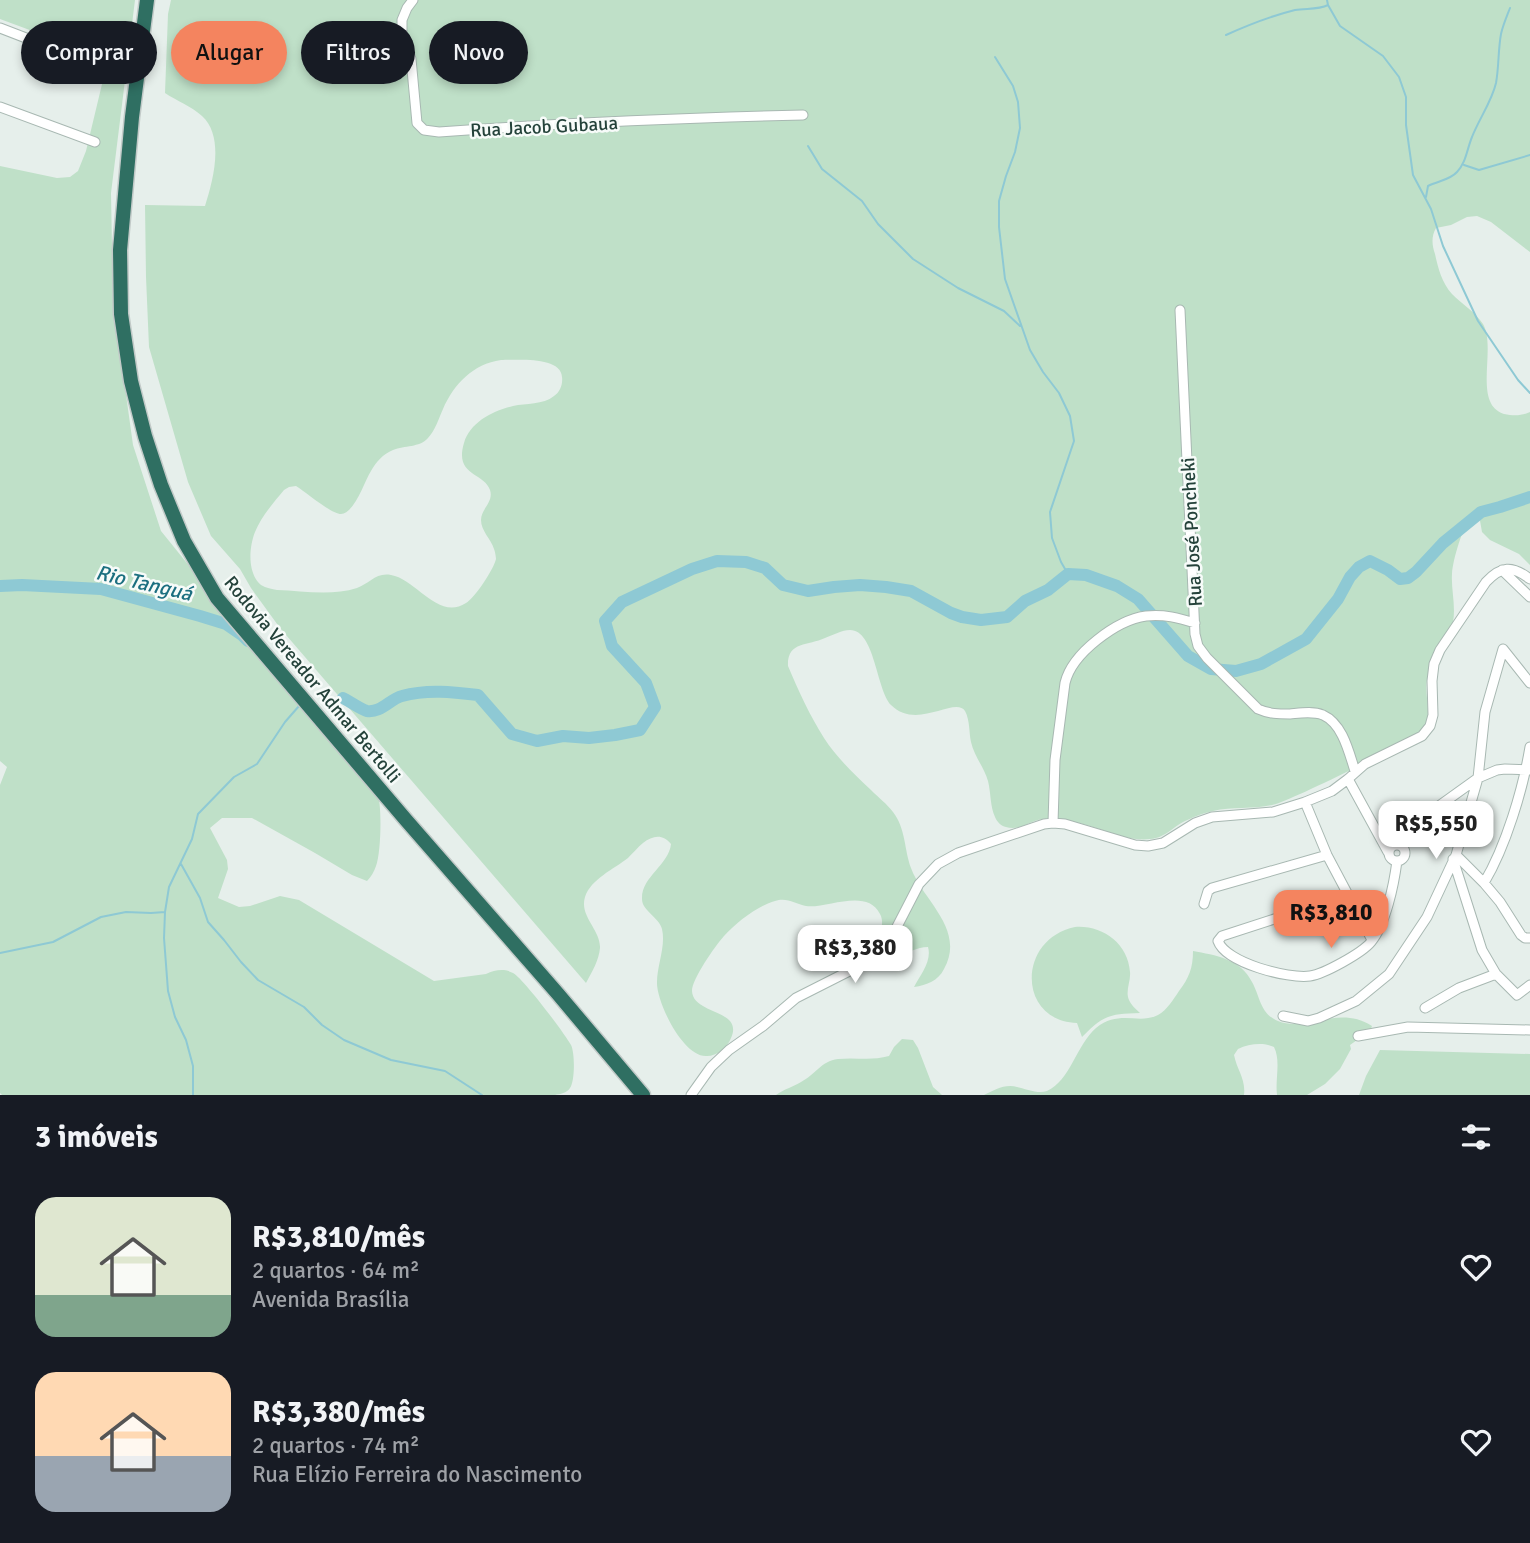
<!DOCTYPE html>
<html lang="pt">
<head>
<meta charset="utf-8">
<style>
	body { margin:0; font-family:Signika,sans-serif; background:#242831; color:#f1f3f6; height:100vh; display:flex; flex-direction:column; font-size:26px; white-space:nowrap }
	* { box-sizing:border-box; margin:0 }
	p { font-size:23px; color:#9ea1a6 }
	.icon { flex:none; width:38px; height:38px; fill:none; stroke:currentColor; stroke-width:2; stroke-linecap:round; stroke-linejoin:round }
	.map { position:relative; height:1095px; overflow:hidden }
	.panel { display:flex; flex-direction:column; background:#171b24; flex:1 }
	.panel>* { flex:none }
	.banner { position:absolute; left:21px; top:21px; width:700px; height:63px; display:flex; gap:14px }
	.price { position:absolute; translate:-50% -60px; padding:0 16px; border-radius:14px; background:#fff; color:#222; font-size:23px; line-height:46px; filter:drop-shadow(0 2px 4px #0008) }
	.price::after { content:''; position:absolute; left:50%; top:42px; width:21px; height:16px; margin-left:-10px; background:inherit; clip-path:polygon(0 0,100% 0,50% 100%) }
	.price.selected { background:#f4845f; color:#111 }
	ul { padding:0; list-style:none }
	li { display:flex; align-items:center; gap:21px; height:175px; padding:0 35px }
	li span { display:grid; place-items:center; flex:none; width:196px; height:140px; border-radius:21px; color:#555 }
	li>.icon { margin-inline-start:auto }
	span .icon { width:84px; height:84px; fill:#fffc; stroke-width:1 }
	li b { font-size:30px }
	h2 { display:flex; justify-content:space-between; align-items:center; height:84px; padding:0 35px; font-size:30px }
	.pill { padding:0 24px; border-radius:32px; background:#171b24; box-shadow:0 4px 10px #0003; font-size:24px; line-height:63px }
	.pill.selected { background:#f4845f; color:#111 }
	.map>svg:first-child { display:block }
</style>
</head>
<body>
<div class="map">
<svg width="1530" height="1095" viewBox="0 0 1530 1095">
	<rect width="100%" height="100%" fill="#e6efeb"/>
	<path fill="#bfe0c8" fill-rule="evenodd" d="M0,0H135L111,193L113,301L133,445L161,531L323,732L378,796C382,808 381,853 376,866C374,872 371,877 367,881L352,875L315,853L252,818H222L210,828L227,860L228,869L218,898L239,907L250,906L280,896L299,900L434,981L486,974C495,970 504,968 513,973C523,978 565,1034 571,1045C575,1053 575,1081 570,1088C567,1093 560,1094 555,1095H2L0,1093V785L7,767L0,761V166L57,178L70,177L78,171L86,151L108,59L0,19Z
		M171,0H1530V252L1491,222L1477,216L1467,217L1451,225L1436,228C1431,237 1432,245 1435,254C1438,268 1442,283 1452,294C1462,304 1475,312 1483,324C1497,348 1472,404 1504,414C1514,416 1521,416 1530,412V565L1519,554L1490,540L1482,532L1479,515L1476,512L1471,514C1463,528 1453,558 1452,574C1451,590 1456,606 1453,622C1450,643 1431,659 1427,679C1424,695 1432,712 1425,727C1419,739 1295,798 1276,804C1256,810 1233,806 1213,811C1203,813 1191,818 1183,822C1174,827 1165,836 1156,838C1127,845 1097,824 1068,821C1060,820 1050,818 1042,819C1030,821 1019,831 1006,827C1001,826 997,822 995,817C990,806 991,793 988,781C984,767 974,756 971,742C969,733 970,720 965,711C955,696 917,731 891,705C876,689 875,630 850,630C842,630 833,635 825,638C808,646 787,641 788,666C798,690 810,716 824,738C837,758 854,774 871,790C878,797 887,804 893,812C906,829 904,849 911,868C923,901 966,929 944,969C938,981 927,985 914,987C921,974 932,961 928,947C905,947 890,971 866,970L864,968C866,951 889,931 880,914C867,887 826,909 806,906C795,904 787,897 775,901C757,906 737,922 724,936C715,946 692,979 692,991C693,1015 744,1009 731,1038C727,1048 717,1056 707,1056C683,1058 656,1001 657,982C657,965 666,946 662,929C659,917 642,911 642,899C641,877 669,865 671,844C663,834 653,835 643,843C638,847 633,853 628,858C614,869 591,879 585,897C579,916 601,930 600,948C599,960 592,972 586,983L280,628L251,588L240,569L211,536L188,482L149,347L146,277L145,205L205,206C213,181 225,137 202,116C191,106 177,101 165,93L168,14ZM501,360C517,360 561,356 562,377C563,384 560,392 554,396C543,405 526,403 513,406C493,411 470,422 464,443C454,476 484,472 490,490C494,502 481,509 481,520C481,531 491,539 494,549C495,551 496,557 496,559C494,569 474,599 466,603C438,621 416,579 391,575C376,572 369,584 357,588C332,596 303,591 277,590C272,589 266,588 261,585C247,573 249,547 255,532C261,517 274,502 284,490L289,487L296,486C306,492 331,514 341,514C355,513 364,482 371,471C376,462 383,454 393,450C405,445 419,448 428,438C435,431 439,418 443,409C454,384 473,364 501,360Z
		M1075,927C1102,925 1128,943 1130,972C1131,981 1125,991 1129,1000C1131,1005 1136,1009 1140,1013C1109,1014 1104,1015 1082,1037L1077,1023C1017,1021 1017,939 1075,927Z
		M1193,951C1215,955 1241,959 1252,982C1260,996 1260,1014 1278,1021C1307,1033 1338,1004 1372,1026L1370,1031L1350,1045L1351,1049L1340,1069L1325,1084L1307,1095H1277C1275,1079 1281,1061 1274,1047C1263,1042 1249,1044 1238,1049L1234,1055C1237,1070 1246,1079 1244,1095H984C992,1091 1001,1086 1010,1086C1021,1086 1036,1095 1047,1091C1070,1081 1077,1044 1096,1028C1120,1009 1138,1025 1158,1015C1167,1010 1173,1000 1179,991C1189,978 1193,968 1193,951Z
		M902,1039L913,1040L918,1048L933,1087L942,1095H776C784,1089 793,1087 801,1082C815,1075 821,1061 838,1059C856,1057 871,1061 889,1056L894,1047Z
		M1380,1050L1530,1054V1095H1359L1366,1076Z"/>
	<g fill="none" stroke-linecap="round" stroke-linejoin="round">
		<path stroke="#8ec9d4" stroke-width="2" d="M1327,0L1328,5L1340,26L1383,56L1399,77L1406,97V125L1413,175L1431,209L1443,246L1478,321L1518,380L1530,393
			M1226,35C1248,25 1271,16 1295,10C1306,8 1318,10 1328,5
			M995,57L1013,86L1018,102L1020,128L1015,152L1006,176L999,201V227L1005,279L1030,350L1043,372L1059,393L1070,416L1074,441L1050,512L1052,538L1061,562L1068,574
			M808,146L822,169L862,201L878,224L913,259L958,288L1004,311L1020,326
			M1464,165L1479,170L1530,155
			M1426,197L1428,186C1438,181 1450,180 1457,172C1466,163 1467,149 1472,137C1479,119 1492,101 1496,83C1499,67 1498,50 1501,34C1503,25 1507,16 1510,8
			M181,864L200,898L208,922L224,940L241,962L258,980L304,1007L322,1025L344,1040L391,1060L445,1071L482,1095
			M0,953L53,942L101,917L126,912L151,913L165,912
			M193,1095V1066L186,1040L175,1017L168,991L164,938L165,912L169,887L192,839L198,814L234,777L257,764L285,722L299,706"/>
		<path stroke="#8ec9d4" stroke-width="12" d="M0,586L22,585L101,589L200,616L226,624L242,635L248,641
			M343,698C349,701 362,710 367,711C381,713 390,699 402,696C427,689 453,692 478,695L512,734L537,741L563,736L589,738L615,735L640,730L655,707L646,683L612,646L605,621L622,602L692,569L717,561L746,562L765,568L783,585L808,591L834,587L860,585L886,587L911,591L951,613L962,617L981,620L1007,617L1025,601L1048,590L1068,574L1086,575L1117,586L1138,599L1188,656L1211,669L1236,671L1261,664L1306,639L1338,599L1350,577L1359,567L1370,561L1388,570L1400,579L1408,578L1416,572L1443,543L1481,512L1500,507L1530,497"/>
		<g stroke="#a8b8b2" stroke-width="11">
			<path id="minor" d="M413,0L407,8L402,20V33L411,59L417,123L424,130L439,132C560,123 681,118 803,115
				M0,28L96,65
				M0,107L95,142
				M1180,310L1195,634L1198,646L1207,658L1258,709C1269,714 1279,714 1290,714C1301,713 1313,711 1323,715C1343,724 1349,753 1355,771
				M1502,570L1530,597
				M1503,649L1530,683
				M1348,779L1388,852
				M1305,802L1327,855L1372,940
				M1053,823L1055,760L1065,683C1072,653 1117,620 1146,616C1164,614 1179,618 1195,623
				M1389 853a8 8 0 1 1 16 0a8 8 0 1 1-16 0Z
				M1399,845L1425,816L1478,778L1497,770L1505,769L1530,770
				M1456,855L1484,883L1500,902L1521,935L1525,938H1530
				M1453,859L1482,950L1496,974L1517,995L1530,985
				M1484,883C1506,846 1523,789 1530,747
				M1348,895L1222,936L1218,941C1226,963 1288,979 1310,976C1324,974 1362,953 1371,942C1386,924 1394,884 1397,861
				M1204,904L1208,891L1212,888L1327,855
				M1425,1008L1459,988L1496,974
				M1283,1016L1308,1021L1319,1018L1356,1001L1389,974L1427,917L1456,855L1478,778L1485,712L1503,649
				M1358,1036L1408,1027L1530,1030
				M691,1095L711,1067L729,1050L763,1026L796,998L875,958L886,948L919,884L938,864L958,853L1044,824L1053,823L1065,824L1135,845L1148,846L1163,843L1195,823L1212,817L1273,812L1305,802L1332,791L1348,779L1365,764L1422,736L1430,726L1433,715L1432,681L1434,664L1440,650L1486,582C1501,566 1512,565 1530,579"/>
		</g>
		<g stroke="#c2cac8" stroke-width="17">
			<path id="highway" d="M147,0L132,117L120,250L121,314L131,381L145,436L161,485L184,541L217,598L406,820L558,994L643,1095"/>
		</g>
		<use href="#minor" stroke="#fff" stroke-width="9"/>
		<use href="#highway" stroke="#2f6f62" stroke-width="14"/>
	</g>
	<g text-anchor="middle" stroke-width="5" stroke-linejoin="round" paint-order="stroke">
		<g font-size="19" fill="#24423a" stroke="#f7fbf9">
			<text transform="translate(544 126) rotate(-3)" y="7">Rua Jacob Gubaua</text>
			<text transform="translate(1191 532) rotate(-93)" y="7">Rua José Poncheki</text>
			<text transform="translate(313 679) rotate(50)" y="7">Rodovia Vereador Admar Bertolli</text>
		</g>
		<g font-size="21" font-style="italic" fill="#1c6f80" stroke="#f7fbf9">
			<text transform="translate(144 583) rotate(13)" y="7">Rio Tanguá</text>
		</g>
	</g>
</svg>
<b class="price" style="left:1436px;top:861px">R$5,550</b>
<b class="price selected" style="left:1331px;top:950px">R$3,810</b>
<b class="price" style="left:855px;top:985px">R$3,380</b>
<div class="banner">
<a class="pill">Comprar</a>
<a class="pill selected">Alugar</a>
<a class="pill">Filtros</a>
<a class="pill">Novo</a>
</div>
</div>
<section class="panel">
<h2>3 imóveis<svg class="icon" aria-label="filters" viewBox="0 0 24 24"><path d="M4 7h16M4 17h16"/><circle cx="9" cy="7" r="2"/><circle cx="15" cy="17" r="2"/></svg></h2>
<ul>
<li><span style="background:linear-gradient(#dfe7d0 70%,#7fa58c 0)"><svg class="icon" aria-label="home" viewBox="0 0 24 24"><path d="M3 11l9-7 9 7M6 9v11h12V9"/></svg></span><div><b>R$3,810/mês</b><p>2 quartos · 64 m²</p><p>Avenida Brasília</p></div><svg class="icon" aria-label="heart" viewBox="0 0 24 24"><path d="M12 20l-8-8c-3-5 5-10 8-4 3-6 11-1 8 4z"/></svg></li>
<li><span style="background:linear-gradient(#ffd9b3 60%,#9aa5b1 0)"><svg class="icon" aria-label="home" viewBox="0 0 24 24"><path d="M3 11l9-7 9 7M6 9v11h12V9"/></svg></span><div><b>R$3,380/mês</b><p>2 quartos · 74 m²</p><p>Rua Elízio Ferreira do Nascimento</p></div><svg class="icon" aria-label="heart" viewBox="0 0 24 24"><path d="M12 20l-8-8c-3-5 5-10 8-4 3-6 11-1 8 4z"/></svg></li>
</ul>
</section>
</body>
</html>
